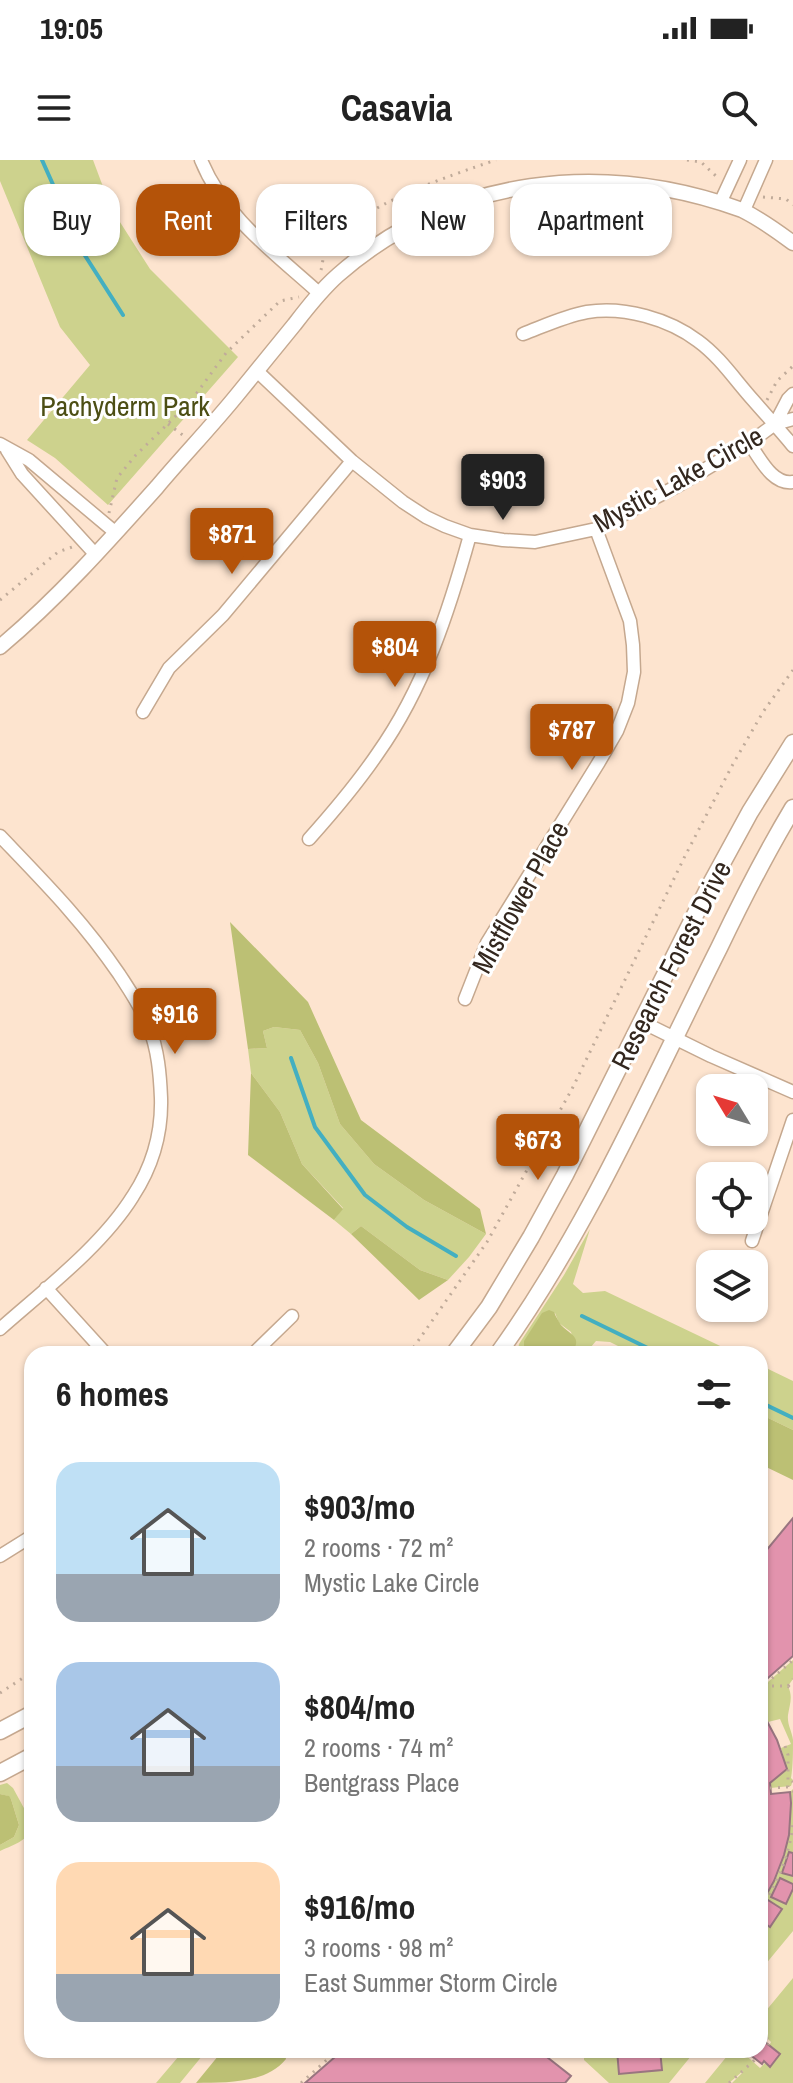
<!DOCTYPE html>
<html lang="en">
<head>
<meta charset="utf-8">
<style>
	body { margin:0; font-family:"Archivo Narrow",sans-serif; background:#f2f2f2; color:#222; height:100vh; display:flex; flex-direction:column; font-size:30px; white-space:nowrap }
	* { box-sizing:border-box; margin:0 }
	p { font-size:26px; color:#767676 }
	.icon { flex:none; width:44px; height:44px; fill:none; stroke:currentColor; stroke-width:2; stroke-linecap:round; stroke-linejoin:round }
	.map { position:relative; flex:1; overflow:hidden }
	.details { position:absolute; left:24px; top:1186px; width:744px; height:712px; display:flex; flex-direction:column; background:#fff; border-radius:24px; box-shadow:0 2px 6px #0004 }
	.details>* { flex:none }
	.guide { position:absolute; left:24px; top:24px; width:746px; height:72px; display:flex; gap:16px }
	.needle { width:52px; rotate:308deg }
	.controls { position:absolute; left:696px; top:914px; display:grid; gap:16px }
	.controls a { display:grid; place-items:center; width:72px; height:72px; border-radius:16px; background:#fff; box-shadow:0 2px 6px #0004; font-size:40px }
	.price { position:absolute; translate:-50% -68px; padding:0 18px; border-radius:8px; background:#b45309; color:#fff; font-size:26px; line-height:52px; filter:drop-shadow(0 2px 4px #0008) }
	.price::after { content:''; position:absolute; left:50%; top:48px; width:24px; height:18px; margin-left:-12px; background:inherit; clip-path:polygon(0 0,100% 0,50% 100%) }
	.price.selected { background:#222; color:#fff }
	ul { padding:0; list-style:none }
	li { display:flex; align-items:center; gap:24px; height:200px; padding:0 32px }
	li span { display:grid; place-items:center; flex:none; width:224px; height:160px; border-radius:24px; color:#555 }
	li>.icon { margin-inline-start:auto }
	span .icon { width:96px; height:96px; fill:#fffc; stroke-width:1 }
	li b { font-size:34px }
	h2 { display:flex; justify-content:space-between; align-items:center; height:96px; padding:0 32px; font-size:34px }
	.chip { padding:0 28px; border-radius:24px; background:#fff; box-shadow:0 2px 6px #0004; font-size:28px; line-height:72px }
	.chip.selected { background:#b45309; color:#fff }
	.status { display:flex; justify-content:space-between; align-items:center; height:56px; padding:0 40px; background:#fff; direction:ltr }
	.status svg { height:22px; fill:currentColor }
	header { display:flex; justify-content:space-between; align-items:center; height:104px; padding:0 32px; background:#fff; font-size:36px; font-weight:800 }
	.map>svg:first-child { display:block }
</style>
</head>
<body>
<div class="status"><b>19:05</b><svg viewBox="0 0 49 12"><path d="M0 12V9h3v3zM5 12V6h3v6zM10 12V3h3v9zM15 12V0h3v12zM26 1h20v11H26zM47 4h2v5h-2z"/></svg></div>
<header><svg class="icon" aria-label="menu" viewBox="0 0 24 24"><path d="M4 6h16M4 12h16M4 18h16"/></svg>Casavia<svg class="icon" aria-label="search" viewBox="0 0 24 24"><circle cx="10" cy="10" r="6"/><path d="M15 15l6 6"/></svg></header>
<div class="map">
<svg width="793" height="1923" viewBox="0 0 793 1923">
	<rect width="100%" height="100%" fill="#fde4cf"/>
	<path fill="#cdd28d" d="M0,0H93L111,48L150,109L238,197L108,345L55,298L27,280L90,205L60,167L0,21Z
		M274,867L300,870L318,903L340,964L374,1004L424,1040L486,1074L469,1097L448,1120L420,1110L361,1066L351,1074L334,1060L343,1048L302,1004L280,952L251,913L248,889L267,888L263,871Z
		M590,1069L573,1124L583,1133L605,1131L737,1194H634L610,1182L596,1181L585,1194H571L575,1188L571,1172L559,1163L555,1153L524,1188L527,1194H519L518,1189L519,1184L564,1115Z
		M760,1205L793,1221V1270L760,1254Z
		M793,1500V1519L788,1526C793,1537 790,1543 788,1555C787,1565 792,1571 793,1580C793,1592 793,1607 791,1618L793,1620L791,1626L770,1628V1623L787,1609L781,1588L791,1584L780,1559L768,1562L760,1548V1529Z
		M7,1623L13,1628L31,1661C33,1680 15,1684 0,1691V1685L14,1677L19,1665L11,1639L8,1636L0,1634V1625Z
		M793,1629V1693L782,1712L793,1716V1724L780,1718L771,1737L793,1729V1771L760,1811V1777L765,1772L760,1767V1760L782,1749L768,1740L760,1751C761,1739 772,1728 777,1716C788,1689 792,1661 790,1632Z
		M793,1818V1923H732L743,1912V1911L729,1923H705L732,1890H740L760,1908L765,1903L769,1906V1886L771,1882L760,1871V1858Z
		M184,1890H207L180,1923H156Z
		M587,1890H617L620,1914L661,1910L660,1890H696L669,1923H609L584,1900V1894Z"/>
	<path fill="#bcc074" d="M230,762L308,842L361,960L480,1049L486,1074L424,1040L374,1004L340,964L318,903L300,870L274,867L263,871L267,888L248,889Z
		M251,913L280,952L302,1004L343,1049L334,1060L248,995Z
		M361,1066L420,1110L448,1120L419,1140L351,1074Z
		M549,1150L554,1152C555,1155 559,1162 561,1165C572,1176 583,1177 571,1194H527L524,1188V1181L542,1153Z
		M760,1254L793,1270V1320L760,1304Z
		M0,1634L9,1636L11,1639L19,1665L14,1677L0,1685Z
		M223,1890H284L286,1899C267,1923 228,1923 196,1923Z"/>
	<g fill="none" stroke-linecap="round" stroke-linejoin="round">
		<path stroke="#43afc1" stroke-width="4" d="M42,0L84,94L123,155
			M291,898L315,967L365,1035L407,1067L456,1096
			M582,1156L660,1194
			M760,1242L793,1258"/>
	</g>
	<path fill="#e293ad" stroke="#997580" stroke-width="2" d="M793,1358V1496L760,1525V1398Z
		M760,1548L777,1580L787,1609L770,1623L771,1634L790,1632L791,1643L789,1675L784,1695L774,1721L760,1746Z
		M789,1692L793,1693V1716L782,1713Z
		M780,1718L793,1724V1729L786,1744L771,1737Z
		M768,1740L782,1749L770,1767L760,1760V1751Z
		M760,1878L780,1894L770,1907L764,1901L762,1904L749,1894L751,1892L750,1890H760Z
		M343,1890H538L571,1916L565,1923H305Z
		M617,1890H660L662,1910L619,1914Z"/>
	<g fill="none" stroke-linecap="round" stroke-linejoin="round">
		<g stroke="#c5a88f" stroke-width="15">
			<path id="minor" d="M201,0C224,57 275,93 319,133
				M721,41L740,0
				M744,50L766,0
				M523,174C544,166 565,156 587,152C624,146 669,159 698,181C720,197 735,220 753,240C766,255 780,270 793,286
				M257,211L352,301L403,342L426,357L445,366L470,375L503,380L535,382L596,369L679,325L749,283L775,264L793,259
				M775,264L788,239L793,234
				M749,283C760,298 772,325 793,322
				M0,284L29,300L116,373
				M7,290L22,314L96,395
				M143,552L169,508L223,455L352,301
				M0,676C44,722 83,761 119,814C130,831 142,848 149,867C158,890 160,914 161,938C162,973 152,1007 133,1036C102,1086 44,1130 0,1169
				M309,679C334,651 357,624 378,593C424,528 449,451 470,375
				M465,839L487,783L599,602L617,571L628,543L634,512L633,485L630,461L596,369
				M642,862L711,896L793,932
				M752,1081L793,960
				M46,1128L106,1194
				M253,1194L292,1156
				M0,1396L32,1376"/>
		</g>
		<g stroke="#c5a88f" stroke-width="17">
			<path id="tertiary" d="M0,487C57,439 107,383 157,327C183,296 211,267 237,235C256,212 275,188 294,165C308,147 321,130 338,115C452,15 603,0 742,50C760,59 777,71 793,83"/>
		</g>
		<g stroke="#c5a88f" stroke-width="19">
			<path id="secondary" d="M454,1194L489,1147L531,1077L565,1015L708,729L750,652L793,583
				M498,1194C588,1069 650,925 719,788C742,740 766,693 793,648
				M0,1571L32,1554
				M0,1613L32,1596"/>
		</g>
		<path stroke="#c0ab9a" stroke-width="3" stroke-dasharray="2 6" stroke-linecap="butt" d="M687,0L701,2L717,17
			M763,37L786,39L793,45
			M321,110C323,103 323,92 327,87C360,45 446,17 496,0
			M767,240L777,221L793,206
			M168,264L184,276
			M109,353L117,318L135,296L191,241L226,193L280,141L299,137
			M0,440L58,392L72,387
			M409,1194L487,1082L572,929L685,696L733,604L763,552L793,510
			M764,1526H788L793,1532
			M788,1526L793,1519
			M760,1529L793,1500
			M0,1533L32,1512
			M785,1586L788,1595V1627
			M792,1621L793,1622
			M770,1628L788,1627L793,1632
			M760,1748C778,1724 790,1693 793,1663
			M760,1873L770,1881L768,1885
			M318,1890L327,1898
			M301,1923L338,1890
			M729,1923L756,1899"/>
		<use href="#minor" stroke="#fff" stroke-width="12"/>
		<use href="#tertiary" stroke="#fff" stroke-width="14"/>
		<use href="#secondary" stroke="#fff" stroke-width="16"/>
	</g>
	<g text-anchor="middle" stroke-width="6" stroke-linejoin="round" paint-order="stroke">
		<g font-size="28" fill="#4c4e14" stroke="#fff">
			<text x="125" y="256">Pachyderm Park</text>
		</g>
		<g font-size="28" fill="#33271e" stroke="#fff">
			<text transform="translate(678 319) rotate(-29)" y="10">Mystic Lake Circle</text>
			<text transform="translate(520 737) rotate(-61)" y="10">Mistflower Place</text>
			<text transform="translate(671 805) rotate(-63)" y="10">Research Forest Drive</text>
		</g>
	</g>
</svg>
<div class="controls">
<a><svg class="needle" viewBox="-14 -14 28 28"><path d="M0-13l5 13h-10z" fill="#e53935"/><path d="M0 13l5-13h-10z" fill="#767676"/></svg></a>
<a><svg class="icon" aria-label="locate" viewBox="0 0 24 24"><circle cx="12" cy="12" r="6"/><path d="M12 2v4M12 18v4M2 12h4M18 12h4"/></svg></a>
<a><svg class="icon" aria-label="layers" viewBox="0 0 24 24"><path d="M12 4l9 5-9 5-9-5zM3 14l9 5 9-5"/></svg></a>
</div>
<b class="price selected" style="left:503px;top:362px">$903</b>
<b class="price" style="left:232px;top:416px">$871</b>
<b class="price" style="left:395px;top:529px">$804</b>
<b class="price" style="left:572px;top:612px">$787</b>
<b class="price" style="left:175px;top:896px">$916</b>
<b class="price" style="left:538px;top:1022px">$673</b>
<div class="guide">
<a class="chip">Buy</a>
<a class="chip selected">Rent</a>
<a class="chip">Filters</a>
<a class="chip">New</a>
<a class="chip">Apartment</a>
</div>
<section class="details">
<h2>6 homes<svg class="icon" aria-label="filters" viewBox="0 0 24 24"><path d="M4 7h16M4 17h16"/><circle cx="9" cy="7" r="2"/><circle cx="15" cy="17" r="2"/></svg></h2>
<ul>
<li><span style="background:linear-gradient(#bfe0f5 70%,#9aa5b1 0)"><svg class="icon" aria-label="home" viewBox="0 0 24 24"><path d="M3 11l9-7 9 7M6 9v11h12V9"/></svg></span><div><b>$903/mo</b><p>2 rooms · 72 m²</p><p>Mystic Lake Circle</p></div></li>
<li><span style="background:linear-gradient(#a9c7e8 65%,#9aa5b1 0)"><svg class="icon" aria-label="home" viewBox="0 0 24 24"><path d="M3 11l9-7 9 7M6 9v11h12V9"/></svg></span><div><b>$804/mo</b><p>2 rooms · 74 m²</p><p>Bentgrass Place</p></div></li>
<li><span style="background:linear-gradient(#ffd9b3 70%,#9aa5b1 0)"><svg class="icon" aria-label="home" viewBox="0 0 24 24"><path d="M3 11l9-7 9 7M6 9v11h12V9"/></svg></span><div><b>$916/mo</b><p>3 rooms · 98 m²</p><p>East Summer Storm Circle</p></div></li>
</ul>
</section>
</div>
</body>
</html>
